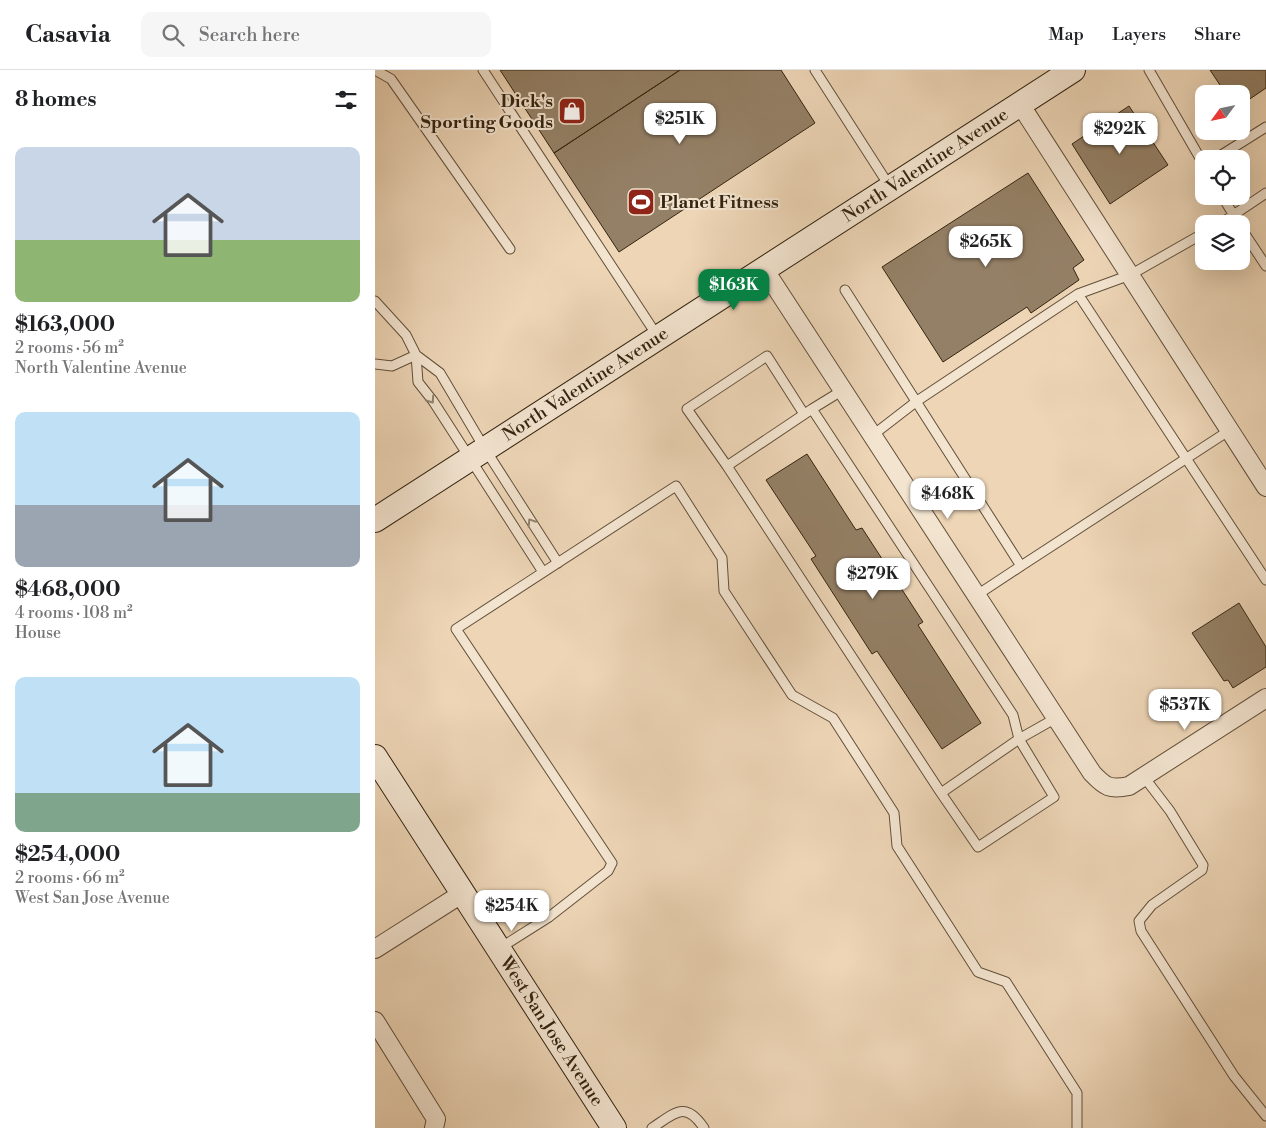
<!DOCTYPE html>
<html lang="en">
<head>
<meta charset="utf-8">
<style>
	body { margin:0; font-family:"Libre Bodoni",serif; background:#f6f6f6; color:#202124; height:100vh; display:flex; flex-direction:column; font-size:19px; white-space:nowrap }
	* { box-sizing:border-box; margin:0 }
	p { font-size:16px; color:#757577 }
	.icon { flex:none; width:28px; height:28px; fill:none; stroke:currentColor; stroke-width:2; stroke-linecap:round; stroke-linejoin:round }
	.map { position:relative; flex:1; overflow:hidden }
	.details { display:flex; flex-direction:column; background:#fff; width:375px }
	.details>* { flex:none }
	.needle { width:32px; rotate:237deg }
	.controls { position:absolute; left:820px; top:15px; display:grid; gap:10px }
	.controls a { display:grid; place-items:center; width:55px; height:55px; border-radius:10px; background:#fff; box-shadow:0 5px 20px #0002; font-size:25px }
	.price { position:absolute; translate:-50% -42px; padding:0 11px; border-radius:10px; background:#fff; color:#222; font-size:16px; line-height:32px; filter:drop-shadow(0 1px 2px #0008) }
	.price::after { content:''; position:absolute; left:50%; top:30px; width:15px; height:11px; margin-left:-8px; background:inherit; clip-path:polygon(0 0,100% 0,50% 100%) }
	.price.current { background:#0b8043; color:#fff }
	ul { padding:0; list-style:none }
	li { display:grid; align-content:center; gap:10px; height:265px; padding:0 15px }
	li span { display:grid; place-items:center; height:155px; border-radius:10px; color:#555 }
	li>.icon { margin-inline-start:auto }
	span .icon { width:90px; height:90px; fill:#fffc; stroke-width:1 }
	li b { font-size:21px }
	h2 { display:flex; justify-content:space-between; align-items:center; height:60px; padding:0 15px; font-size:21px }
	header { display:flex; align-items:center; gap:30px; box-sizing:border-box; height:70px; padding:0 25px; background:#fff; border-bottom:1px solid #e0e0e0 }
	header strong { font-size:24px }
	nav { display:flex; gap:28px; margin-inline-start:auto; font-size:18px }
	.search { width:350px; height:45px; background:#f6f6f6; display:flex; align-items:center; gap:12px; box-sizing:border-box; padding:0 18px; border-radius:10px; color:#757577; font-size:19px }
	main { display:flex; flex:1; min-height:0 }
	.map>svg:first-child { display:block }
</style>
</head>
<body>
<header>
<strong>Casavia</strong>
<div class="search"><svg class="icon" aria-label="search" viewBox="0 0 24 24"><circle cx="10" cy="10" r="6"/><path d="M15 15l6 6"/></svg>Search here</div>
<nav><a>Map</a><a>Layers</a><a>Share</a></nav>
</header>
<main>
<section class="details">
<h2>8 homes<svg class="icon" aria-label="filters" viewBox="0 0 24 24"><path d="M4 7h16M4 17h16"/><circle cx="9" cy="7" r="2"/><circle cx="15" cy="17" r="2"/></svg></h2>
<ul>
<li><span style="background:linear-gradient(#c9d6e8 60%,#8fb573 0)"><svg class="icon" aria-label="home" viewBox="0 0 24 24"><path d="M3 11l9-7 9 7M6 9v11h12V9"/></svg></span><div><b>$163,000</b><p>2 rooms · 56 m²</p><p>North Valentine Avenue</p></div></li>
<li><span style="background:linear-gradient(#bfe0f5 60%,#9aa5b1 0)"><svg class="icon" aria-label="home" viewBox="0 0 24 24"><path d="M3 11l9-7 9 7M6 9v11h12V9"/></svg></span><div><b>$468,000</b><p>4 rooms · 108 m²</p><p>House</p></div></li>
<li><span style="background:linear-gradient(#bfe0f5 75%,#7fa58c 0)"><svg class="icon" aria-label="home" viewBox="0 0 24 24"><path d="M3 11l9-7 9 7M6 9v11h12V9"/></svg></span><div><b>$254,000</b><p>2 rooms · 66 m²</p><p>West San Jose Avenue</p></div></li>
</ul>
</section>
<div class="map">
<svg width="891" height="1058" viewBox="0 0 891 1058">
	<rect width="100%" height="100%" fill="#edd5b6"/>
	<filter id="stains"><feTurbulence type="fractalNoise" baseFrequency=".004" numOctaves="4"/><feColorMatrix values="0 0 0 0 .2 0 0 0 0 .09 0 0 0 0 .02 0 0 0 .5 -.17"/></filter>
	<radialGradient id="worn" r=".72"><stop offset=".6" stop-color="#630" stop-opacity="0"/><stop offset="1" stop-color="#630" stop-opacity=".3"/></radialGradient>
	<path fill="#948066" stroke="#332410" d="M125,0H305L179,83Z
		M305,0H406L440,53L244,182L179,83Z
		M835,0H891V18L866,35V24H851Z
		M754,36L793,95L735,134L697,74Z
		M653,103L709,190L698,198L704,210L656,243L652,237L568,292L507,197Z
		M432,384L481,460L487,458L548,552L543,555L606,653L567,679L502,581L497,584L436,489L441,486L391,410Z
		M864,533L891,577V597L858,618L853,610L849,611L817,563Z"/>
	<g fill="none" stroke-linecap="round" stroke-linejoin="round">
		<g stroke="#62503a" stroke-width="11">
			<path id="lane" d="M0,0L16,9L135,179
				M108,0L283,267
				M440,0L515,117
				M774,0L829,95
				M840,89L891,57
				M847,126L864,154
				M845,154L891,123
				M866,158L891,196
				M470,220L646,496L855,360
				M703,224L891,510
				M0,231L31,265L41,285L43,312L58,331L168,502
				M41,285L65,303L110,379L183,493
				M0,294L17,296L41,285
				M468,320L437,339L352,396L566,723
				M437,339L638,645L644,669L679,727L603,777L566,723L644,669L681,648
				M498,365L542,331L703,224L755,205L829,163
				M352,396L312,339L392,286L429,344
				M602,525L646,496
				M769,707L795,741L828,795L827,800L777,835L764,851L766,861L859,1006L891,1046
				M125,878L174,847L233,801L237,793L81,559L301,416L347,488L349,521L417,625L458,648L519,743L522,776L603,902L631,912L702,1023V1058
				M277,1058C300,1043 310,1030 329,1058"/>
		</g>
		<g stroke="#62503a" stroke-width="20">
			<path id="street" d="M645,34L891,417
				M389,199L717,703C730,717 735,720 754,716L891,628
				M0,879L88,823
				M0,951L61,1049L59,1058"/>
		</g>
		<g stroke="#332410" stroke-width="26">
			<path id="secondary" d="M0,450L698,0
				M0,687L239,1058"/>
		</g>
		<use href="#lane" stroke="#f3e4d0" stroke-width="9"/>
		<use href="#street" stroke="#f3e4d0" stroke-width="18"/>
		<use href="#secondary" stroke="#f3e4d0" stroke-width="24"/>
	</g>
	<defs><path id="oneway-chevron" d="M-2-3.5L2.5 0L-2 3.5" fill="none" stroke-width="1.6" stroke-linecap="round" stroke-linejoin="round" transform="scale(1.25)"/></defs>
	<g stroke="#938470">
		<use href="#oneway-chevron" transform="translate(56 330) rotate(55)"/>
		<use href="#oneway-chevron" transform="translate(156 452) rotate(-123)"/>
	</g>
	<defs>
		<g id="shop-square" transform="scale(1.4375)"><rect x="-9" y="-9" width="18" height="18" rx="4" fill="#8f2418" stroke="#f3e4d0"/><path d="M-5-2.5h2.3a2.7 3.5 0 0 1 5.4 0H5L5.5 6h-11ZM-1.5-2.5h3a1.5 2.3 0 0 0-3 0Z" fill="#fff"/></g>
		<g id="stadium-square" transform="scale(1.4375)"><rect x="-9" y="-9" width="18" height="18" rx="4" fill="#8f2418" stroke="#f3e4d0"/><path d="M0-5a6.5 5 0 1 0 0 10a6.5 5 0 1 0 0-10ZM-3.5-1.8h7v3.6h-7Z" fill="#fff"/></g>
	</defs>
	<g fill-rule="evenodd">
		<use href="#shop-square" x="197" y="41"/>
		<use href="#stadium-square" x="266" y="132"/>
	</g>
	<g text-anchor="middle" stroke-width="4" stroke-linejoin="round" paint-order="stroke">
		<g font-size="18" font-weight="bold" fill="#332410" stroke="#f3e4d0" text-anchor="end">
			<text x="178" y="37">Dick's<tspan x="178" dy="21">Sporting Goods</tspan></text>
			<text x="285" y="138" text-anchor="start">Planet Fitness</text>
		</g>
		<g font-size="18" fill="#332410" stroke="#f3e4d0">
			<text transform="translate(550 95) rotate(-33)" y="6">North Valentine Avenue</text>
			<text transform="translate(210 314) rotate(-33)" y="6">North Valentine Avenue</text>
			<text transform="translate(177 961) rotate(57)" y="6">West San Jose Avenue</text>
		</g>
	</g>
	<rect width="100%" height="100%" filter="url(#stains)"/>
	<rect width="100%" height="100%" fill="url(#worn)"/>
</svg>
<div class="controls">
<a><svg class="needle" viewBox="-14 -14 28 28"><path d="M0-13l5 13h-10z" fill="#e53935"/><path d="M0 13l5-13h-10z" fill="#757577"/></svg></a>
<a><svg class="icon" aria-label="locate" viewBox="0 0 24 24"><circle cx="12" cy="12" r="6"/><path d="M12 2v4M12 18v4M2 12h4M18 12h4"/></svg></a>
<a><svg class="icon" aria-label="layers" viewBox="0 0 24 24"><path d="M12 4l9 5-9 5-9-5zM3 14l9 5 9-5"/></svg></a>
</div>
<b class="price" style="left:305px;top:75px">$251K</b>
<b class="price" style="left:745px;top:85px">$292K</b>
<b class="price" style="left:611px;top:198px">$265K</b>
<b class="price current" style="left:359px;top:241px">$163K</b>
<b class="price" style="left:573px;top:450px">$468K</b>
<b class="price" style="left:498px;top:530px">$279K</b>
<b class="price" style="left:810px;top:661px">$537K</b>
<b class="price" style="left:137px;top:862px">$254K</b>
</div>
</main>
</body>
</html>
